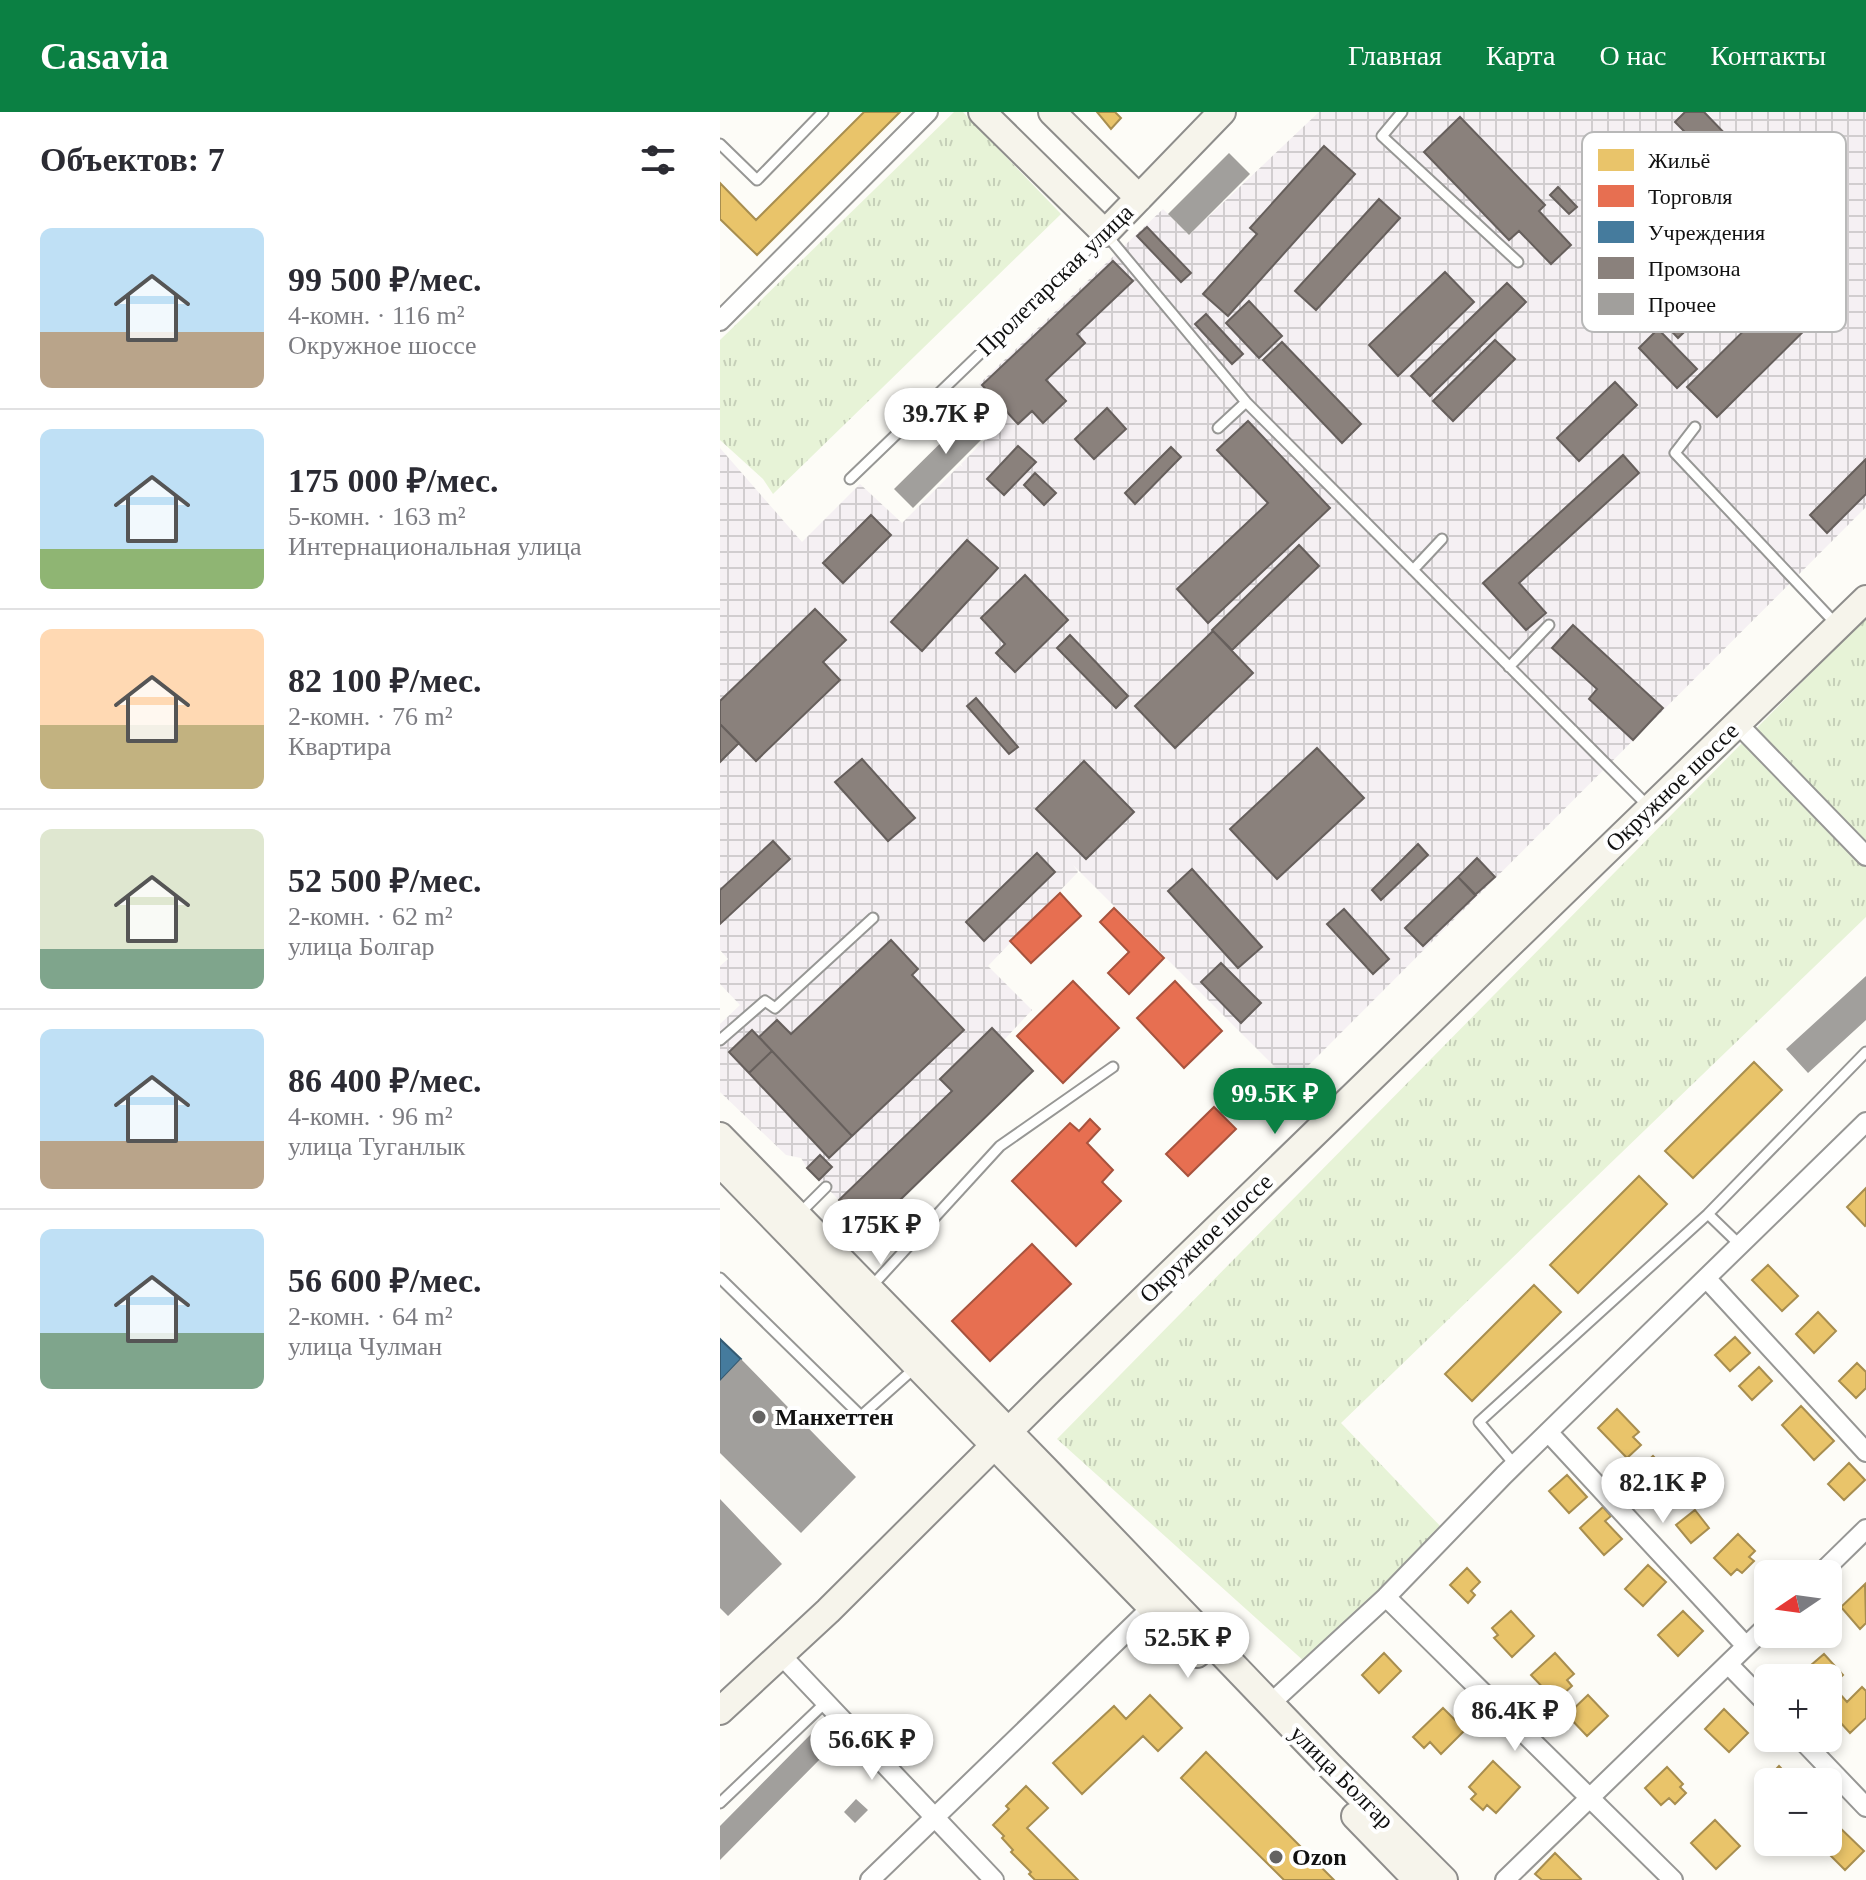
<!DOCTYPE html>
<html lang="ru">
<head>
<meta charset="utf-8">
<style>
	body { margin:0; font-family:"Times New Roman",serif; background:#f2f2f3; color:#2b2b33; height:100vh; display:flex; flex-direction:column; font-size:30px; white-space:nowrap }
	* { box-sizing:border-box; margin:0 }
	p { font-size:26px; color:#7c7c81 }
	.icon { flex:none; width:44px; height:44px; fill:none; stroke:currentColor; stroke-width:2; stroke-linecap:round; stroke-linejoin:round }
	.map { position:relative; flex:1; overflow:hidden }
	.side { display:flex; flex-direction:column; background:#fff; width:720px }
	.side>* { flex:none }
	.needle { width:52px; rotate:257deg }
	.fabs { position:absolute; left:1034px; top:1448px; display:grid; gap:16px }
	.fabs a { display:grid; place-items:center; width:88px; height:88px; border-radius:12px; background:#fff; box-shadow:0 4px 12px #0003; font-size:40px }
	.price { position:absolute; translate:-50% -68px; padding:0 18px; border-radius:28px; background:#fff; color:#222; font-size:26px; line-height:52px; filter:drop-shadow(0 2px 4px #0008) }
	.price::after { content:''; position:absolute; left:50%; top:48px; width:24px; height:18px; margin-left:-12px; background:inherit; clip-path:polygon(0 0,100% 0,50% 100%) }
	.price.current { background:#0b8043; color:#fff }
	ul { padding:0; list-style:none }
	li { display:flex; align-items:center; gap:24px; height:200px; padding:0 40px }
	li+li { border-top:2px solid #e1e1e2 }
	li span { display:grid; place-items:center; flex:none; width:224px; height:160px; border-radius:12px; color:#555 }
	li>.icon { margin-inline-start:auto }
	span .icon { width:96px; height:96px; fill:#fffc; stroke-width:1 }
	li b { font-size:34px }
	h2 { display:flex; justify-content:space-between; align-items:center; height:96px; padding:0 40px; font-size:34px }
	header { display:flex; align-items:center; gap:48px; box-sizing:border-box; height:112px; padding:0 40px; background:#0b8043; color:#fff }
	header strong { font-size:38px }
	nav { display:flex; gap:44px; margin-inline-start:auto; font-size:28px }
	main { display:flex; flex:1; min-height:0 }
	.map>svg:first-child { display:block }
</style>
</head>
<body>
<header>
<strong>Casavia</strong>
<nav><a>Главная</a><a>Карта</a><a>О нас</a><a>Контакты</a></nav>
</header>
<main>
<section class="side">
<h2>Объектов: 7<svg class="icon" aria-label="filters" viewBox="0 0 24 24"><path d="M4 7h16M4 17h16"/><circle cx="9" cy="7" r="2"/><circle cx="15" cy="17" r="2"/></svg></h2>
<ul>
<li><span style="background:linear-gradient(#bfe0f5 65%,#b9a48a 0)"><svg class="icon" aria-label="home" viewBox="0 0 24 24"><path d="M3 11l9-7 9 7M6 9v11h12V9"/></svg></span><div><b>99 500 ₽/мес.</b><p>4-комн. · 116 m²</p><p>Окружное шоссе</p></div></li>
<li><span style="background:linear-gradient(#bfe0f5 75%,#8fb573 0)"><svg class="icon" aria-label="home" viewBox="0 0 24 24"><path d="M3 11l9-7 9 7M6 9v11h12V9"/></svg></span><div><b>175 000 ₽/мес.</b><p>5-комн. · 163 m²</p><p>Интернациональная улица</p></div></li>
<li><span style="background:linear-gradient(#ffd9b3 60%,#c2b280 0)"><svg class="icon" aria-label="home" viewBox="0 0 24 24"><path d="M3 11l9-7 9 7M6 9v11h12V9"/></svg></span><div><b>82 100 ₽/мес.</b><p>2-комн. · 76 m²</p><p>Квартира</p></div></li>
<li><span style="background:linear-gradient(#dfe7d0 75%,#7fa58c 0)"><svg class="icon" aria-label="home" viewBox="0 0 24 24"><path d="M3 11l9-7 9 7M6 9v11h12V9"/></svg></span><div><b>52 500 ₽/мес.</b><p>2-комн. · 62 m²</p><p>улица Болгар</p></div></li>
<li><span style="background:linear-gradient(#bfe0f5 70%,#b9a48a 0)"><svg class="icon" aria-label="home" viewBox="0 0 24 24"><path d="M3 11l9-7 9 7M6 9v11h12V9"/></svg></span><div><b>86 400 ₽/мес.</b><p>4-комн. · 96 m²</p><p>улица Туганлык</p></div></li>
<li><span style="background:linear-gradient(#bfe0f5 65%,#7fa58c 0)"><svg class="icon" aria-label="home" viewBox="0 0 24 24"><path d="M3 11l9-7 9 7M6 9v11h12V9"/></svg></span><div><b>56 600 ₽/мес.</b><p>2-комн. · 64 m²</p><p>улица Чулман</p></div></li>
</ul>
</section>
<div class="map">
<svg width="1146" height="1768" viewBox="0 0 1146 1768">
	<defs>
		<pattern id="industrial-grid" width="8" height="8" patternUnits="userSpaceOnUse" patternTransform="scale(2)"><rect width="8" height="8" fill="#f5f0f3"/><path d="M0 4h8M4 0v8" fill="none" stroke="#d1cdcf"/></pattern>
		<pattern id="grass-tufts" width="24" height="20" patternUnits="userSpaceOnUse" patternTransform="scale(2)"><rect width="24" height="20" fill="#e7f3d7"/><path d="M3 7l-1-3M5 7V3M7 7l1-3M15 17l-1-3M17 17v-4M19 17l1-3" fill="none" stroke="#c5cfb8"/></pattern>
	</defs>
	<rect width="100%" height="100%" fill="#fdfcf7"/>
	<path fill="url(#industrial-grid)" d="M599,0H1146V395L571,971L353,753L358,760L268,854L312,898L284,928L271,916L219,966L231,979L119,1088L87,1056L81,1046L66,1043L0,980V912L20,893L0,872V854L8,847L0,838V336L82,430L140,372L182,411L240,353L243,355L241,352L286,306L259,272L443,97L469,123Z"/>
	<path fill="url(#grass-tufts)" d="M234,0H243L341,102L53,382L43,367L0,328V228Z
		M1146,505V805L621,1311L724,1418L586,1551L337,1327Z"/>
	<path fill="#e9c46a" stroke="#a88e4f" stroke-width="2" d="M144,0H180L37,143L0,107V71L36,108Z
		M377,0H395L401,6L391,17Z
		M1034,950L1062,978L973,1066L945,1039Z
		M919,1064L947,1092L858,1181L830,1153Z
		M1146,1076V1113L1145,1114L1127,1095Z
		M1048,1153L1078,1184L1062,1199L1032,1168Z
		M814,1173L841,1200L752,1289L725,1262Z
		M1098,1200L1116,1219L1094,1241L1076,1222Z
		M1015,1225L1030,1241L1010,1259L995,1243Z
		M1137,1251L1146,1260V1276L1136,1286L1119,1269Z
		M1039,1255L1052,1269L1032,1288L1019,1274Z
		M1081,1294L1114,1329L1094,1348L1062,1313Z
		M897,1297L919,1320L913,1325L921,1333L907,1346L878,1316Z
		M933,1344L967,1379L949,1396L916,1360Z
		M1129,1351L1145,1368L1124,1388L1108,1372Z
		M847,1363L867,1385L849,1401L829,1379Z
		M883,1395L891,1404L885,1409L902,1427L884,1443L860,1416Z
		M975,1398L989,1416L971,1431L956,1413Z
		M1018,1422L1035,1439L1029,1445L1034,1449L1022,1461L1017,1457L1011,1463L994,1446Z
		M928,1453L946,1470L923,1494L905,1477Z
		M747,1456L760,1470L751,1479L755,1483L748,1491L730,1473Z
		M1145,1472L1146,1511L1140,1517L1121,1495Z
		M791,1499L814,1524L792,1545L774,1526L778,1523L772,1516Z
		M963,1499L983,1519L958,1544L938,1523Z
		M664,1541L681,1559L659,1581L642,1563Z
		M835,1541L854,1562L847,1568L852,1574L841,1584L835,1578L830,1583L811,1563Z
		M1104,1542L1123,1563L1108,1577V1566H1085L1093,1558L1090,1554Z
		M1142,1575L1146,1579V1606L1130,1621L1108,1597V1594L1120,1582L1127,1590Z
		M430,1583L462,1616L438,1639L423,1624L362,1682L333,1651L394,1594L406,1607Z
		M868,1583L888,1604L867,1624L847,1603Z
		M723,1596L745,1618L721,1642L710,1630L704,1636L693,1625Z
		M1004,1597L1028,1621L1009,1640L985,1617Z
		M486,1640L614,1768H564L461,1666Z
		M773,1649L800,1675L776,1701L767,1693L763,1698L751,1687L756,1682L749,1675Z
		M1059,1654L1074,1670H1048V1680L1041,1673Z
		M947,1655L963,1672L960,1675L966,1681L955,1692L949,1686L941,1693L925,1676Z
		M306,1674L328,1696L307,1716L358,1768H315L309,1762L311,1760L291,1740L293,1738L282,1726L284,1724L273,1713L289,1697L286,1694Z
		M995,1708L1020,1734L996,1757L971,1731Z
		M1115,1711L1144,1739L1125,1758L1097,1730H1108V1718Z
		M835,1741L861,1767L860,1768H822L815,1762Z"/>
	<path fill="#e76f51" stroke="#a7533e" stroke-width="2" d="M340,781L361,804L311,851L290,829Z
		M394,796L444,846L409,882L388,861L409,840L380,810Z
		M353,869L399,916L343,971L297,924Z
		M455,869L502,919L464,956L417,906Z
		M494,995L516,1017L468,1064L446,1042Z
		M370,1007L380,1017L367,1031L393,1058L382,1070L401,1089L356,1134L292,1069L350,1011L359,1019Z
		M312,1132L351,1172L270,1249L232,1209Z"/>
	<path fill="#457b9d" stroke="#355b73" stroke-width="2" d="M0,1227L21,1247L0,1269Z"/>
	<path fill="#8a817c" stroke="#665f5c" stroke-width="2" d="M965,0H984L1068,87L1049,106L955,10Z
		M740,5L825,93L819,99L851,133L831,152L799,119L789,128L704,40Z
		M604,34L635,62L508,204L483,182L537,122L530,116Z
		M838,75L857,95L849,102L830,83Z
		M659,87L680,106L596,198L575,179Z
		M427,115L471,161L461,170L417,124Z
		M938,128L996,189L958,226L900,165Z
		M393,149L413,169L357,222L365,231L326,268L346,289L323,311L312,299L298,312L262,273Z
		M725,160L754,190L678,264L649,233Z
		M1081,162L1111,192L997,305L967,275Z
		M787,171L806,190L710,284L691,264Z
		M529,189L562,224L539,246L506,211Z
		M486,202L523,242L512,252L475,212Z
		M938,217L977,257L957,276L919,236Z
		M775,228L795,247L733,309L713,289Z
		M562,230L641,312L622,331L543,248Z
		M895,270L917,293L859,349L837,326Z
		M387,296L406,317L374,347L355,327Z
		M528,309L610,396L488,511L457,477L548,391L497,338Z
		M298,334L316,350L284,383L267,367Z
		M451,335L461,345L415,392L405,381Z
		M903,343L919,361L799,471L826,501L806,518L763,471Z
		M1146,347V382L1107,421L1090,403Z
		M315,361L336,381L324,393L304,373Z
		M151,403L171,423L123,471L103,451Z
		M247,428L278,456L202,539L171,510Z
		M579,433L599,454L512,538L492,518Z
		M305,463L348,508L295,560L276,541L285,532L261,506Z
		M95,497L126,528L103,550L120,568L36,649L0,612V589Z
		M853,513L943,596L913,628L869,587L877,577L832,536Z
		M493,519L533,561L455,636L415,594Z
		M350,523L408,584L396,596L337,536Z
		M256,586L298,635L289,642L247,594Z
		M0,612L19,631L0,650Z
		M597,636L644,686L557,767L510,717Z
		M142,647L195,706L168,729L115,670Z
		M364,649L414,700L366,747L316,697Z
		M53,729L70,747L0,812V778Z
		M698,732L708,743L661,788L652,778Z
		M317,741L335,760L264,829L246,810Z
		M757,746L775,765L755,783L738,765Z
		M472,757L542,835L518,856L448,779Z
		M738,765L756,783L703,834L685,816Z
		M624,797L669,847L653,862L607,812Z
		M171,828L198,857L192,863L244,918L132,1024L39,925L57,908L71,922Z
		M501,851L541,891L521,911L481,870Z
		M272,916L313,959L149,1118L119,1088L232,979L220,967Z
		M32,918L52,939L29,961L9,940Z
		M52,939L132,1024L109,1046L29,961Z
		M100,1043L112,1055L99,1068L87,1056Z"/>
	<path fill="#a19f9c" d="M509,41L530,62L469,123L448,102Z
		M260,292L278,311L193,396L174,377Z
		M1146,864V908L1088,961L1066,937Z
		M21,1247L136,1365L81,1421L0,1341V1269Z
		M0,1387L62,1452L8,1504L0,1496Z
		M94,1619L111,1636L0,1748V1714Z
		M136,1687L148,1698L135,1711L124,1700Z"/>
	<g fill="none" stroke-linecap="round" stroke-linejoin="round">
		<g stroke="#979795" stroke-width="13">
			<path id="lane" d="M682,0L662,24L798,150
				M0,32L37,68L103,0
				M975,315L955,341L1116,512
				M498,316L526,290
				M130,367L385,121L526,290L928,694
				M693,458L722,427
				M789,555L829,513
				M0,928L45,889L55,896L153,806
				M80,1101L106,1075
				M988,1102L1020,1133
				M0,1166L141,1304L197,1254
				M151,1175L280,1034L393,955
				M795,1353L759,1310L988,1102L1146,940
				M0,1691L106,1590"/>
		</g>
		<g stroke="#979795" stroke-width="22">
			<path id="street" d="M0,209L208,0
				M1018,612L1146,744
				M986,1166L1146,1340
				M828,1320L1026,1534
				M1100,1462L1146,1417
				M666,1485L953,1768
				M61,1543L274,1768
				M1008,1552L1048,1593
				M550,1592L666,1485L784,1363L1146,1010
				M1080,1626L1146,1695
				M150,1768L432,1495
				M785,1768L1048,1513"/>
		</g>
		<g stroke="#8e8d8b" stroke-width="30">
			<path id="secondary" d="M262,0L385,121L502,0
				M332,0L419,86
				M0,1024L328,1360L609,1653L724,1768
				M0,1051L477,1542
				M0,1599L108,1499L330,1278L1146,487
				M635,1704L697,1768"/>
		</g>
		<use href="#lane" stroke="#fffffe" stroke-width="9"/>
		<use href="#street" stroke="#fffffe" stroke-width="18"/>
		<use href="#secondary" stroke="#f6f4eb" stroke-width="26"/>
	</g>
	<g fill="#646362" stroke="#fff" stroke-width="3">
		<circle cx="39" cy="1305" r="8"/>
		<circle cx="556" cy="1745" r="8"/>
	</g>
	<g text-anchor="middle" stroke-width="8" stroke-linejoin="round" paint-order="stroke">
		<g font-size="24" fill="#111" stroke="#fff">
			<text transform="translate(335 168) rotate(-44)" y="8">Пролетарская улица</text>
			<text transform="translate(952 675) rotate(-44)" y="8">Окружное шоссе</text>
			<text transform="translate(486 1126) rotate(-44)" y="8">Окружное шоссе</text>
			<text transform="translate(622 1665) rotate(45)" y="8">улица Болгар</text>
		</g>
		<g font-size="24" font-weight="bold" fill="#111" stroke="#fff" text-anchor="start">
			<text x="55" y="1313">Манхеттен</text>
			<text x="572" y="1753">Ozon</text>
		</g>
	</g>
	<rect x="862" y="20" width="264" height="200" rx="12" fill="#fff" stroke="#b8b8b8" stroke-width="2"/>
	<rect x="878" y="37" width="36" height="22" fill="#e9c46a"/>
	<rect x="878" y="73" width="36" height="22" fill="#e76f51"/>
	<rect x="878" y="109" width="36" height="22" fill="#457b9d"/>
	<rect x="878" y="145" width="36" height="22" fill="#8a817c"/>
	<rect x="878" y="181" width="36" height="22" fill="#a19f9c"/>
	<g font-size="22" fill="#111">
		<text x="928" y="56">Жильё</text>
		<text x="928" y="92">Торговля</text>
		<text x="928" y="128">Учреждения</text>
		<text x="928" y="164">Промзона</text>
		<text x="928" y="200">Прочее</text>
	</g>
</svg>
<div class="fabs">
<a><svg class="needle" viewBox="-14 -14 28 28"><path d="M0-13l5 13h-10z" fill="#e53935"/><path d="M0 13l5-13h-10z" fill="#7c7c81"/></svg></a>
<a>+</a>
<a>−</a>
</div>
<b class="price" style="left:226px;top:344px">39.7K ₽</b>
<b class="price current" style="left:555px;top:1024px">99.5K ₽</b>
<b class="price" style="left:161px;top:1155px">175K ₽</b>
<b class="price" style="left:943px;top:1413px">82.1K ₽</b>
<b class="price" style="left:468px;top:1568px">52.5K ₽</b>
<b class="price" style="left:795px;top:1641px">86.4K ₽</b>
<b class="price" style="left:152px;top:1670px">56.6K ₽</b>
</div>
</main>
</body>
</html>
